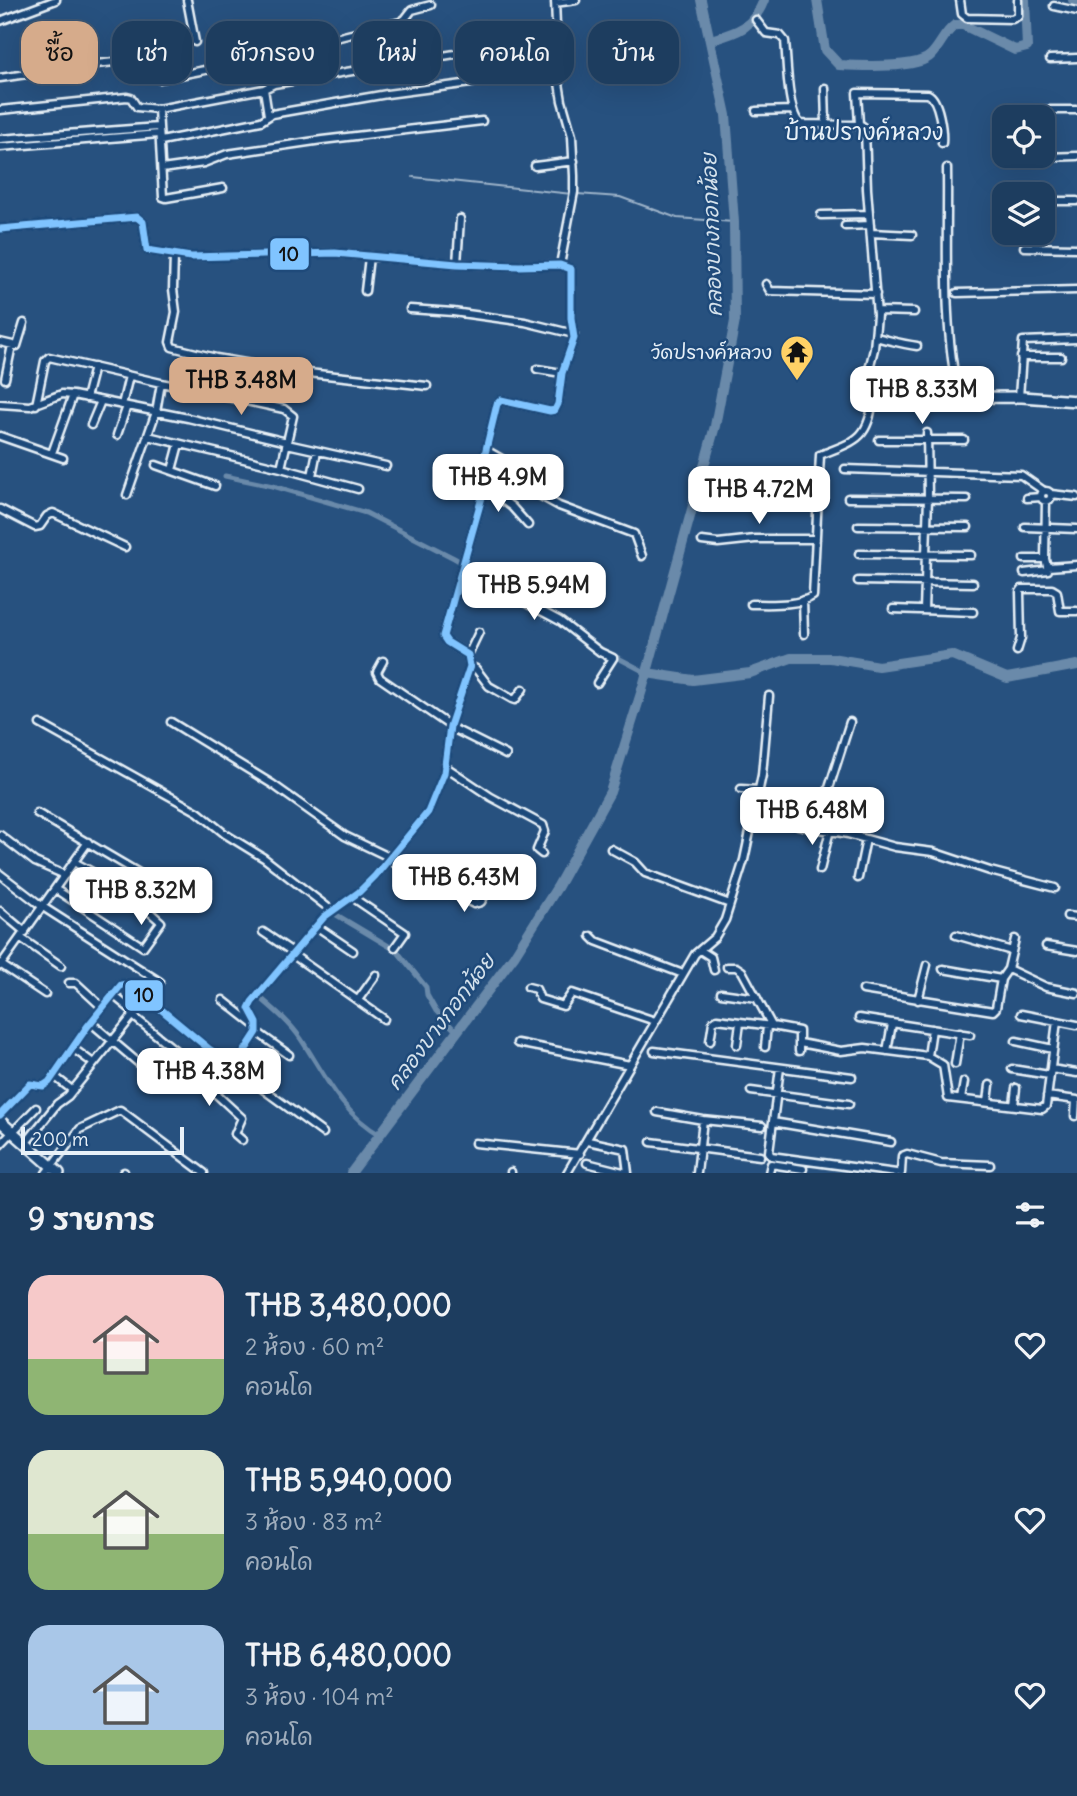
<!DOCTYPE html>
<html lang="th">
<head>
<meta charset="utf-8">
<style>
	body { margin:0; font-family:Delius,"Playpen Sans Thai",sans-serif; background:#2a4868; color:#f1f3f6; height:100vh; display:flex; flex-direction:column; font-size:26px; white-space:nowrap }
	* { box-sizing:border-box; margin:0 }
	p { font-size:23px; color:#a0aebd }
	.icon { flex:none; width:38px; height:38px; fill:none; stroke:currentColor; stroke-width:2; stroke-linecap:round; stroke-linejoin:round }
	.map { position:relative; height:1173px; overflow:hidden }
	.side { display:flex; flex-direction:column; background:#1d3d5f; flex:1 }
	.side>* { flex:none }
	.hud { position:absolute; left:21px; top:21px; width:700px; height:63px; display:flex; gap:14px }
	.fabs { position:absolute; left:992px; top:105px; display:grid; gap:14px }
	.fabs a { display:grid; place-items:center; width:63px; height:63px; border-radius:14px; background:#1d3d5f; box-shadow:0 7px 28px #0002,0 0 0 2px #3b5674; font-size:35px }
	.scale { position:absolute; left:21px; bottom:18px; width:163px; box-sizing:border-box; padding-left:7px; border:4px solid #e8f1f8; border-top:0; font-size:19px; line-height:24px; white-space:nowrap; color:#e8f1f8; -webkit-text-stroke:5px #1f4a7a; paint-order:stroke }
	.price { position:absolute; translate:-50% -60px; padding:0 16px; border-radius:14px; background:#fff; color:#222; font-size:23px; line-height:46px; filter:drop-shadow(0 2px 4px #0008) }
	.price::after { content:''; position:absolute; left:50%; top:42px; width:21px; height:16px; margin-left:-10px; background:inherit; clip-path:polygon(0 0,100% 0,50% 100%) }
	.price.selected { background:#d6ab8b; color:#111 }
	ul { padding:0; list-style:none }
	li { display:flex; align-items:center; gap:21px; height:175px; padding:0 28px }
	li span { display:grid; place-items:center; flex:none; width:196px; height:140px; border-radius:21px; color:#555 }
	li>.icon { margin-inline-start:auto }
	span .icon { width:84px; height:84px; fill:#fffc; stroke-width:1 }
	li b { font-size:30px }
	h2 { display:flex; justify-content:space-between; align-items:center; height:84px; padding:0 28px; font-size:30px }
	.tag { padding:0 24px; border-radius:21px; background:#1d3d5f; box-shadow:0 7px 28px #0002,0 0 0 2px #3b5674; font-size:24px; line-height:63px }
	.tag.selected { background:#d6ab8b; color:#111 }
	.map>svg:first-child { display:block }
</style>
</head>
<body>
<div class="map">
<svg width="1077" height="1173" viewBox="0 0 1077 1173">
	<rect width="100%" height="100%" fill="#27517f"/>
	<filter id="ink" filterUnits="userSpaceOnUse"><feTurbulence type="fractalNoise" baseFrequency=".0143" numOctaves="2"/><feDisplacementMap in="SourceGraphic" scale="14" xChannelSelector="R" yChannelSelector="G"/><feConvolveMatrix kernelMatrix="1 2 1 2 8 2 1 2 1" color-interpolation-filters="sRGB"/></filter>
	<g filter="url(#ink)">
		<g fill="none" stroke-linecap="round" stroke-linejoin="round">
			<path stroke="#9db3c9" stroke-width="2" d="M413,177L572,194
				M577,194L620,197L677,218L734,222"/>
			<path stroke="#6b8aaa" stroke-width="5" d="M225,476L273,486L366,513L454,558L537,606
				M564,621L603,650L647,673
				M335,914L397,951L426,987L427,995L436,1011L457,1032
				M263,1000C277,1012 291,1024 301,1039C325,1075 341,1113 380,1135"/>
			<path stroke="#6b8aaa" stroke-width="10" d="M817,0L825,50L839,65C859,66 918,69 931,55C941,45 944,33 955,25H963L1015,50L1027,47L1025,0
				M1073,0L1077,1
				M711,40C738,32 753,28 764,0
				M647,673L693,680L750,673L791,658H831L878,666L952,655L1007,678L1077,665
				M351,1173L514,956L558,886L610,792L642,690L715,426L735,321L734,222L726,115L701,0"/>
			<g stroke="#e8f1f8" stroke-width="11">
				<path id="street" d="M187,0L195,42
					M555,0L558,77L562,101L572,136L574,176V192L560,265
					M960,0L962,14L967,18L1012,19L1018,16V0
					M555,3L576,0
					M1054,6L1077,11
					M0,21L56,0
					M1050,59L1077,58
					M0,78L87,65L142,59L149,63L153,76L159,79L210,69L400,22L405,19L412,10L431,5
					M825,88L826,124
					M0,110L127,97L131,98L137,107L158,109
					M1029,110H1077
					M756,111L793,110
					M268,115L264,89L274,84L509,45
					M859,124L857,93L928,94C939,99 943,131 942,143
					M0,139L158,127
					M161,141L261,121L272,114L387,94L509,78
					M0,147L159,134
					M1013,158L1077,156
					M535,166L574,161
					M947,168C948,241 942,327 959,398
					M162,169L204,163L227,154L322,140L482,121
					M223,188L166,198L163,197L158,109L264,89
					M1043,201H1077
					M821,215L869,214
					M845,226L870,225
					M0,229L137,217L143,222L147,250L191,257L335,253L457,264L519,266L560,265L571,269V318L574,338L562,373L558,404L555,410L550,411L501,400L497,404L482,466L484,490L443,636L447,642L468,655L470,666L450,726L444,773L428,812L375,876L359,892L324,917L252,1002L249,1008L257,1023V1032L235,1066L209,1049L134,987L129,984L121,985L87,1027L49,1082L43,1086L30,1084L0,1115
					M871,233L912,235
					M1024,247L1077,248
					M174,256L173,289L176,312L170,342L172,347L216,358L299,372L427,386
					M457,264L460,219
					M766,284L770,291L876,294
					M365,291L369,257
					M957,293L1077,290
					M410,309L453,312L525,322L574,334
					M877,311L914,312
					M875,337C889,340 902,344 917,346
					M0,342L17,346L24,323
					M1021,357H1061
					M537,369L562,373
					M5,379L12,345
					M1019,397L1023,341L1077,339
					M86,398L94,367
					M0,404L30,406L62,394L73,395L188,418L287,442
					M36,405L45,361L49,357L161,383L156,412L127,495
					M122,405L129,376
					M91,425L101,401
					M117,435L127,406
					M0,436L63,458
					M148,436L281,468L293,416L284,409L161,383
					M879,440H964
					M287,444L386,466
					M486,450L519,469L520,473L517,483L559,506L634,534L642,556
					M52,453L73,395
					M156,465L215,486
					M281,468L358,489
					M845,469L1021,475L1044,491
					M172,470L179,444
					M312,476L317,451
					M484,486L512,507L528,525
					M1041 496a5 5 0 1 1 10 0a5 5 0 1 1-10 0Z
					M1051,494L1077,497
					M848,498L967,499
					M1027,498L1041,497
					M0,509L35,527L40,526L47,516L53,513L125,547
					M858,526L968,527
					M1025,527L1077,529
					M702,541L718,543L755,539H816
					M859,554L971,555
					M1024,559H1045
					M1048,567L1077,565
					M462,569L560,621L600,652L613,658L597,683
					M1024,573L1048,570L1045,559L1046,501
					M858,581L973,583
					M803,600L804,634
					M751,604C770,604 798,606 813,596L820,455C856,441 869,439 873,398L868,392L867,377L874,349L877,315L867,189L865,128L861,125L801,124C787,114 787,59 785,41L780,35L766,33L756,20
					M893,609L973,612
					M924,610L928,498L927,433
					M1017,651L1021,638L1020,592L1022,589H1052L1057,592L1060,611H1077
					M468,655L479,632
					M383,661L377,672L380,678L450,726
					M470,666L476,669L489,686L512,699L515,700L523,689
					M171,722L272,784L345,836L391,858
					M40,724L198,812L225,834L264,858L331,910
					M450,727L506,755
					M446,767L491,797L543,825L545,831L537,850L542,854
					M741,789L759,790
					M37,813L139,873
					M754,814L802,826L848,834L895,847L933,852L990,871L1055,888
					M822,829L829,788L850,722
					M0,835L35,862L65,875
					M611,849L635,862L645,873L730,904
					M389,860L474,904L481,902L491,885L476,875
					M820,870L830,830
					M0,874L43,907L160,982L68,1096L57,1104L25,1144
					M858,878L866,839
					M55,889L143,947L161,922L125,890L74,862
					M352,897L405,933L395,947
					M0,911L25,932
					M1067,916L1077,917
					M316,926L353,951
					M263,932L294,953
					M956,935L1012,951
					M591,936L596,941L683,974
					M21,938L61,966
					M1046,946L1077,951
					M700,950L711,957L714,970
					M293,955L384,1019
					M0,964L45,994
					M0,966L88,842
					M727,967H736L742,971L772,1026L799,1031V1051
					M943,969L1001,979
					M1008,969L1046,987L1077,993
					M69,983H76L102,1007
					M528,987L536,989L540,999L563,1006L572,993L655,1021
					M863,990L993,1011L996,1008L1001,979L1008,969L1015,939
					M721,993L757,998
					M118,999L135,1013
					M223,1000L256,1026
					M358,1000L376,975
					M918,1000L927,965
					M1021,1014L1077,1025
					M133,1016L175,1050
					M859,1018L970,1035
					M96,1027L155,1077
					M257,1032L289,1055
					M710,1041L713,1022L717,1019L772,1026
					M1016,1041L1053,1049
					M517,1043L630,1065
					M800,1043L841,1051L865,1048L928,1056L943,1065L948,1098L1042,1109L1046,1106L1057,1021
					M737,1045L740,1023
					M765,1047L767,1026
					M654,1051L852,1077
					M887,1051L892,1024
					M78,1052L93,1063
					M928,1056L932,1029
					M955,1064L960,1033
					M235,1066L234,1068L323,1133
					M234,1068L216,1094L242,1118L235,1134L242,1140
					M780,1068L769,1152L771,1156L896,1173
					M1012,1069L1049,1075
					M1051,1069L1077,1073
					M58,1079L72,1090
					M751,1091L849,1104
					M1047,1096L1077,1100
					M961,1099L964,1082
					M988,1102L990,1085
					M1014,1105L1016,1088
					M657,1112L703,1120L762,1126
					M1075,1116L1076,1100
					M773,1122L891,1142
					M588,1141L625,1149L628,1173
					M651,1142L760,1156
					M475,1143L580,1154
					M0,1145L36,1108
					M587,1163L627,1173
					M46,1173L80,1129L120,1110L204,1173
					M123,1173L124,1172
					M511,1173V1172
					M567,1173L695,954L715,937L725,920L744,860L762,775L769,696
					M697,1173L703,1120
					M769,1173L771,1164L803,1169
					M901,1173L902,1156L907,1154L941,1163L990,1165"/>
			</g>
			<g stroke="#e8f1f8" stroke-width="14">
				<path id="secondary" d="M873,398L1022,397L1077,401
					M0,1121L59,1173"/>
			</g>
			<use href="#street" stroke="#1f4a7a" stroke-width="6"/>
			<use href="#secondary" stroke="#1f4a7a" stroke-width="9"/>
			<g stroke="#1f4a7a" stroke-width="12">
				<path id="bus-1" d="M0,229L137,217L143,222L147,250L191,257L335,253L457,264L519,266L560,265L571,269V318L574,338L562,373L558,404L555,410L550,411L501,400L497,404L482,466L484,490L443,636L447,642L468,655L470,666L450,726L444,773L428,812L375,876L359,892L324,917L252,1002L249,1008L257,1023V1032L235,1066L209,1049L134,987L129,984L121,985L87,1027L49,1082L43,1086L30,1084L0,1115"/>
			</g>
			<use href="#bus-1" stroke="#80c4ff" stroke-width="7"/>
		</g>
	</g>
	<defs>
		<g id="temple-pin" transform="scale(1.75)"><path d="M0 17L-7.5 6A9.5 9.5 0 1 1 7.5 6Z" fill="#ffd166" stroke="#1f4a7a"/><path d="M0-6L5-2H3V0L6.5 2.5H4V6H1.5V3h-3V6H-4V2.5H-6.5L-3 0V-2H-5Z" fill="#111"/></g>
	</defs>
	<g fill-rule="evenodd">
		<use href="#temple-pin" x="797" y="352"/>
	</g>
	<g text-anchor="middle" stroke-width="5" stroke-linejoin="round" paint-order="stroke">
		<g font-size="19" fill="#e8f1f8" stroke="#1f4a7a" text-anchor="end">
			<text x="772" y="359">วัดปรางค์หลวง</text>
		</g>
		<g font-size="21" font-style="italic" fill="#d5e2ec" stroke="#1f4a7a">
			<text transform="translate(712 235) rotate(-92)" y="7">คลองบางกอกน้อย</text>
			<text transform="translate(441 1022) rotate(-53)" y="7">คลองบางกอกน้อย</text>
		</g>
		<g font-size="23" fill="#e8f1f8" stroke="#1f4a7a">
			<text x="864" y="140">บ้านปรางค์หลวง</text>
		</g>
	</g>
	<g stroke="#1f4a7a" stroke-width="2.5">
		<rect x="269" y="237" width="41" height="34" rx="7" fill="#80c4ff"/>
		<rect x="124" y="979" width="40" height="33" rx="7" fill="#80c4ff"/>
	</g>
	<g font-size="19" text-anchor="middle" font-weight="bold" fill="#111">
		<text x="289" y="261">10</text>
		<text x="144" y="1002">10</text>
	</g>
</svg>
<div class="fabs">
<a><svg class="icon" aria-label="locate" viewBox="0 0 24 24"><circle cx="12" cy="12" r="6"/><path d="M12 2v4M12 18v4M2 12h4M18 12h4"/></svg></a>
<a><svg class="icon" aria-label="layers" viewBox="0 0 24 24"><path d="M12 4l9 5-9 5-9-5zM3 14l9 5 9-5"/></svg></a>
</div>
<div class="scale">200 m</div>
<b class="price selected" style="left:241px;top:417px">THB 3.48M</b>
<b class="price" style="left:922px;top:426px">THB 8.33M</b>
<b class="price" style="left:498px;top:514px">THB 4.9M</b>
<b class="price" style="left:759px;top:526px">THB 4.72M</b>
<b class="price" style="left:534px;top:622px">THB 5.94M</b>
<b class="price" style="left:812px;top:847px">THB 6.48M</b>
<b class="price" style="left:464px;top:914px">THB 6.43M</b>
<b class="price" style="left:141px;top:927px">THB 8.32M</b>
<b class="price" style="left:209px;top:1108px">THB 4.38M</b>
<div class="hud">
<a class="tag selected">ซื้อ</a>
<a class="tag">เช่า</a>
<a class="tag">ตัวกรอง</a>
<a class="tag">ใหม่</a>
<a class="tag">คอนโด</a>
<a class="tag">บ้าน</a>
</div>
</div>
<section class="side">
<h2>9 รายการ<svg class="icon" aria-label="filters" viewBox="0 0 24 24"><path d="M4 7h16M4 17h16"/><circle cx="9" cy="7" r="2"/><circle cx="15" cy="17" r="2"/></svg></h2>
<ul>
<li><span style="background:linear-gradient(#f6c9c9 60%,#8fb573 0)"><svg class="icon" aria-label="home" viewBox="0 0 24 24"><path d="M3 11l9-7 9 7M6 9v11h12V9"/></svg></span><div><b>THB 3,480,000</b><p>2 ห้อง · 60 m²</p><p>คอนโด</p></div><svg class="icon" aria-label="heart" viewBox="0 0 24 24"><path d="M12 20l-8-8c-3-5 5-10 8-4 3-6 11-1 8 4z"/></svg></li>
<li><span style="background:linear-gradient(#dfe7d0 60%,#8fb573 0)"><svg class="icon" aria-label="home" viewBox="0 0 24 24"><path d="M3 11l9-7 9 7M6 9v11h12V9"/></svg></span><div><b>THB 5,940,000</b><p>3 ห้อง · 83 m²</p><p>คอนโด</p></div><svg class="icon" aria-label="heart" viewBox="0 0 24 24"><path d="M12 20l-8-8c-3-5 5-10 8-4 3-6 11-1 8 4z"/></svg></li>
<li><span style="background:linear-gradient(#a9c7e8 75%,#8fb573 0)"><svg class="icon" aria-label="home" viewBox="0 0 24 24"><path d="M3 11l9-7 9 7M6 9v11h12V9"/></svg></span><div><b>THB 6,480,000</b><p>3 ห้อง · 104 m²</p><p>คอนโด</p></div><svg class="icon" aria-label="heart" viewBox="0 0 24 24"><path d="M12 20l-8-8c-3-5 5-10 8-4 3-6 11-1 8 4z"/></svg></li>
</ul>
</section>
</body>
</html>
